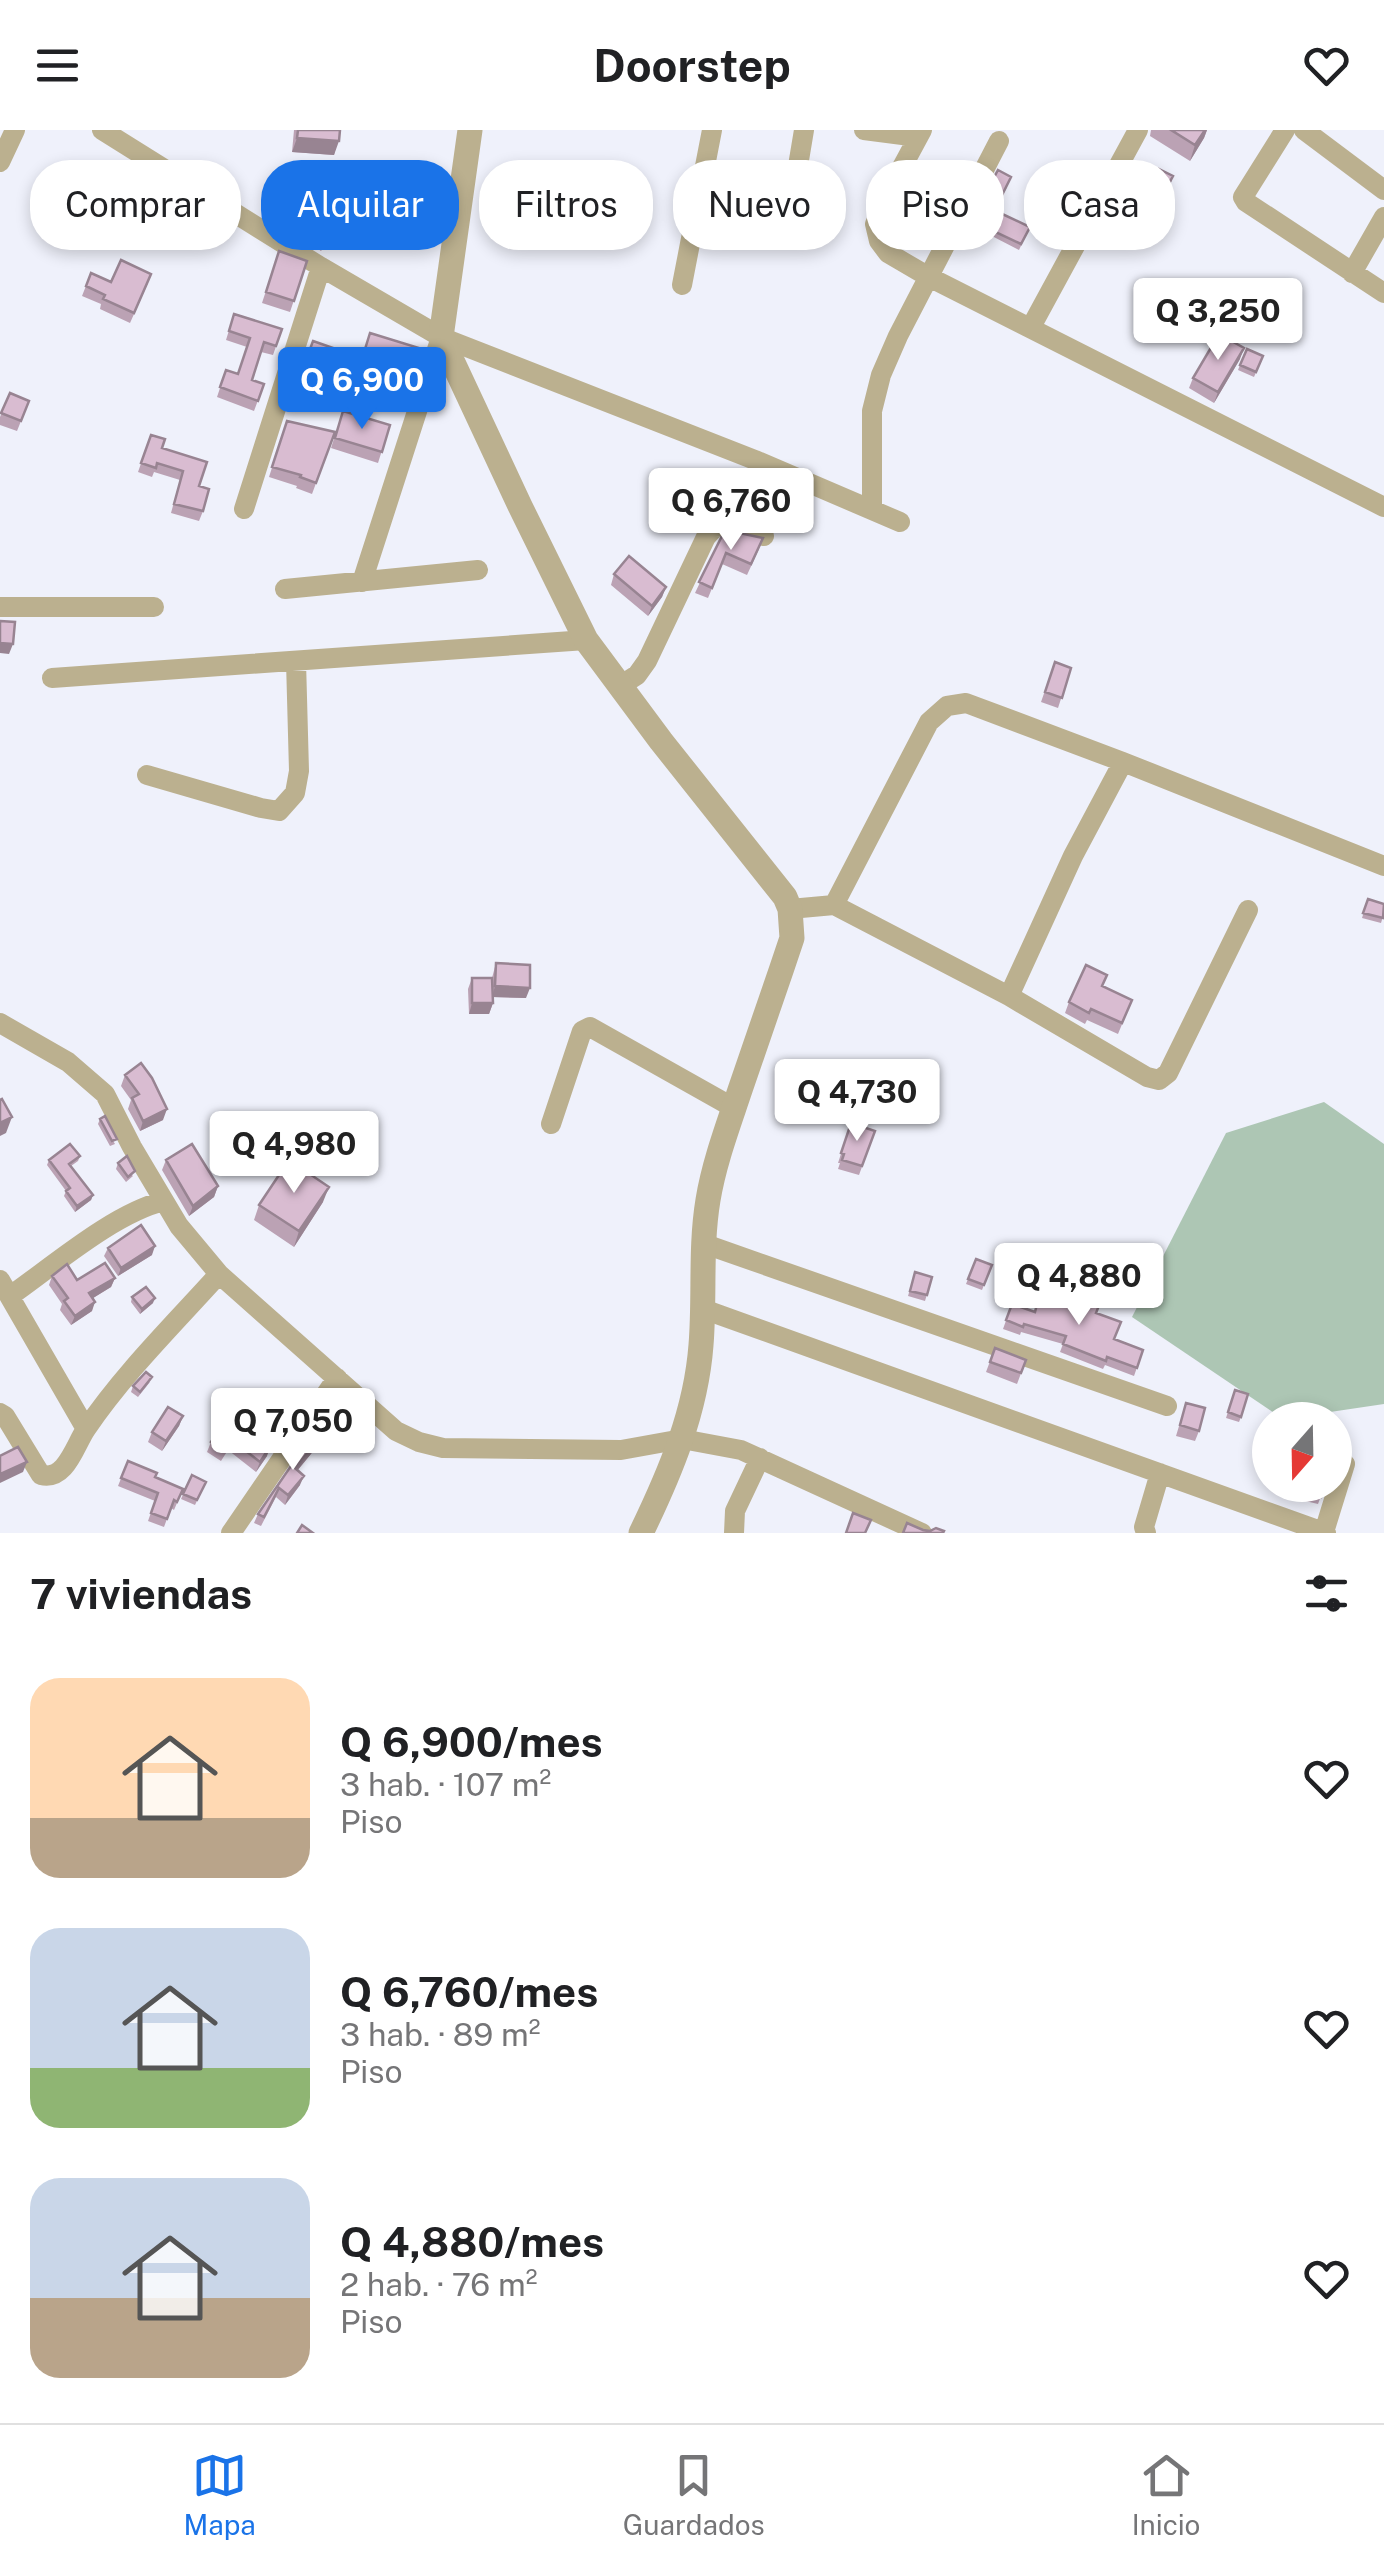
<!DOCTYPE html>
<html lang="es">
<head>
<meta charset="utf-8">
<style>
	body { margin:0; font-family:"Public Sans",sans-serif; background:#f6f6f6; color:#202124; height:100vh; display:flex; flex-direction:column; font-size:38px; white-space:nowrap }
	* { box-sizing:border-box; margin:0 }
	p { font-size:32px; color:#757577 }
	.icon { flex:none; width:55px; height:55px; fill:none; stroke:currentColor; stroke-width:2; stroke-linecap:round; stroke-linejoin:round }
	.map { position:relative; height:1403px; overflow:hidden }
	.drawer { display:flex; flex-direction:column; background:#fff; flex:1 }
	.drawer>* { flex:none }
	.top-card { position:absolute; left:30px; top:30px; width:1325px; height:90px; display:flex; gap:20px }
	.needle { width:65px; rotate:200deg }
	.tools { position:absolute; left:1252px; top:1272px; display:grid; gap:20px }
	.tools a { display:grid; place-items:center; width:100px; height:100px; border-radius:50%; background:#fff; box-shadow:0 5px 15px #0003; font-size:50px }
	.price { position:absolute; translate:-50% -85px; padding:0 22px; border-radius:10px; background:#fff; color:#222; font-size:32px; line-height:65px; filter:drop-shadow(0 2px 5px #0008) }
	.price::after { content:''; position:absolute; left:50%; top:60px; width:30px; height:22px; margin-left:-15px; background:inherit; clip-path:polygon(0 0,100% 0,50% 100%) }
	.price.current { background:#1a73e8; color:#fff }
	ul { padding:0; list-style:none }
	li { display:flex; align-items:center; gap:30px; height:250px; padding:0 30px }
	li span { display:grid; place-items:center; flex:none; width:280px; height:200px; border-radius:30px; color:#555 }
	li>.icon { margin-inline-start:auto }
	span .icon { width:120px; height:120px; fill:#fffc; stroke-width:1 }
	li b { font-size:42px }
	h2 { display:flex; justify-content:space-between; align-items:center; height:120px; padding:0 30px; font-size:42px }
	.tag { padding:0 35px; border-radius:40px; background:#fff; box-shadow:0 5px 15px #0003; font-size:35px; line-height:90px }
	.tag.current { background:#1a73e8; color:#fff }
	header { display:flex; justify-content:space-between; align-items:center; height:130px; padding:0 30px; background:#fff; font-size:45px; font-weight:700 }
	.tab-bar { display:flex; justify-content:space-around; align-items:center; height:140px; border-top:2px solid #e0e0e0; background:#fff; font-size:28px; color:#757577 }
	.tab-bar a { display:grid; justify-items:center; gap:5px }
	.tab-bar .current { color:#1a73e8 }
	.map>svg:first-child { display:block }
</style>
</head>
<body>
<header><svg class="icon" aria-label="menu" viewBox="0 0 24 24"><path d="M4 6h16M4 12h16M4 18h16"/></svg>Doorstep<svg class="icon" aria-label="heart" viewBox="0 0 24 24"><path d="M12 20l-8-8c-3-5 5-10 8-4 3-6 11-1 8 4z"/></svg></header>
<div class="map">
<svg width="1384" height="1403" viewBox="0 0 1384 1403">
	<rect width="100%" height="100%" fill="#eff1fb"/>
	<path fill="#adc6b4" d="M1324,972L1384,1014V1274L1283,1289L1132,1187L1226,1003Z"/>
	<g fill="none" stroke-linecap="round" stroke-linejoin="round">
		<path stroke="#bbb08f" stroke-width="20" d="M102,0L321,137L441,207L755,330L900,392
			M864,0L918,7
			M922,0L887,65L875,94L879,111L888,123L929,147L1384,377
			M1285,0L1243,67L1246,72L1384,163
			M1304,0L1384,60
			M0,32L15,0
			M791,78L804,0
			M1352,143L1384,87
			M682,155L712,0
			M1031,197L1138,0
			M244,379L321,137
			M872,379V281L881,245L898,206L999,11
			M362,452L441,207
			M285,459L478,440
			M0,477H154
			M52,548L586,510
			M620,556L637,545L647,531L706,407L715,397L728,396L764,406
			M147,645L261,678L279,681L295,663L299,641L296,531
			M834,775L929,592L947,576L966,573L1123,632L1384,736
			M790,779L834,775L1009,866L1147,947L1159,950L1168,943L1248,780
			M1009,866L1073,726L1123,632
			M0,893L68,932L105,964L132,1017L179,1096L219,1144L396,1301L419,1312L443,1318L621,1320L682,1309L741,1320L922,1403
			M551,994L582,901L590,897L734,978
			M702,1113L1167,1276
			M0,1150L86,1299
			M10,1166C53,1136 114,1083 164,1071
			M703,1179L1326,1403
			M0,1283L5,1286L41,1345C66,1351 75,1315 86,1299C124,1243 174,1194 219,1144
			M1324,1402L1345,1334
			M231,1403L337,1248
			M734,1403L735,1381L760,1328
			M1146,1403L1144,1397L1160,1343"/>
		<path stroke="#bbb08f" stroke-width="25" d="M470,0L441,207L520,376L586,510L661,611L785,767L790,779L792,808C775,859 757,910 740,960C728,996 714,1033 708,1070C700,1118 705,1166 701,1215C696,1282 670,1343 641,1403"/>
	</g>
	<path fill="#bba2b4" d="M294,0H340L334,25L292,22Z
		M1151,0H1207L1204,8L1190,31L1150,6Z
		M359,33L377,116L349,113L355,44Z
		M1128,43L1151,55L1170,56L1152,88L1127,76L1109,114L1095,108L1099,98Z
		M1007,57L993,85L979,79L983,68Z
		M1088,59L1072,93L1061,88L1065,77Z
		M346,76L321,121L293,103L298,88Z
		M1030,97L1019,120L988,104L989,99Z
		M279,121L307,131L290,182L262,173Z
		M91,143L111,152L148,153L130,193L100,179L101,174L82,166Z
		M234,184L282,199L273,225L261,222L252,250L264,254L254,281L217,267L226,240L238,244L247,217L226,210Z
		M370,203L419,218L407,255L358,240Z
		M313,211L336,219L329,240L357,250L345,282L390,295L378,333L331,318L343,281L308,269L317,245L303,240Z
		M1263,226L1254,247L1238,240L1240,235Z
		M1240,229L1214,273L1189,258L1193,248Z
		M10,263L29,271L17,301L0,295V287Z
		M287,291L335,302L312,364L296,358L297,356L269,347Z
		M151,305L199,356L203,381L199,391L171,383L180,350L154,342L152,347L138,342Z
		M725,400L759,419L747,445L722,434L708,468L695,463Z
		M614,444L666,457L662,467L648,486L611,455Z
		M1055,532L1071,538L1058,578L1041,572Z
		M1368,769L1384,783L1381,793L1362,788Z
		M496,833L526,868L493,867V873L489,884H469L468,859L472,848H492Z
		M1103,856L1132,870L1118,904L1087,890L1085,894L1065,883L1069,872Z
		M125,945L163,990L140,1001L128,979L131,970L121,956Z
		M100,989L115,1014L110,1016L98,994Z
		M851,993L875,1001L859,1045L838,1039L840,1033H838Z
		M240,999L277,1013L269,1038L250,1033L249,1036L229,1029Z
		M80,1026L78,1031L71,1036L93,1065L91,1070L75,1082L64,1066L66,1061L47,1035L49,1030Z
		M166,1030L218,1056L214,1067L189,1086L162,1040Z
		M118,1033L133,1046L126,1052L116,1039Z
		M323,1072L294,1117L254,1090L259,1075Z
		M108,1118L152,1125L118,1146L104,1126Z
		M976,1129L992,1135L982,1160L966,1154Z
		M915,1142L932,1147L925,1171L908,1166Z
		M52,1146L77,1150L115,1148L111,1157L93,1168L92,1181L71,1195L60,1180L62,1174L49,1155Z
		M132,1167L153,1173L140,1184L131,1172Z
		M1012,1174L1034,1182L1096,1183L1114,1209L1143,1220L1134,1246L1105,1235L1103,1239L1060,1222L1063,1214L1021,1202L1020,1205L1003,1199Z
		M995,1218L1026,1230L1017,1254L986,1242Z
		M150,1252L138,1267L131,1262L133,1256Z
		M1235,1260L1241,1287L1239,1292L1226,1288Z
		M1186,1273L1199,1301L1195,1311L1176,1306Z
		M230,1285L267,1326L256,1342L228,1320L221,1331L207,1322L211,1312Z
		M183,1286L179,1296L162,1321L148,1312L152,1302Z
		M324,1303L320,1313L297,1341L300,1355L285,1375L276,1367L261,1396L254,1393L258,1384Z
		M128,1331L155,1347L183,1359L174,1380L171,1378L164,1397L148,1391L155,1371L118,1356Z
		M192,1345L206,1352L195,1375L181,1369Z
		M1283,1355H1325L1318,1374L1280,1365Z"/>
	<path fill="#988492" d="M1205,0H1207L1204,8L1190,31L1195,15Z
		M297,8L339,11L334,25L292,22Z
		M1173,46L1170,56L1152,88L1155,79Z
		M352,60L346,76L321,121L326,105Z
		M353,103L381,106L377,116L349,113Z
		M1244,218L1240,229L1214,273L1218,262Z
		M666,457L662,467L648,486L652,476Z
		M0,513L13,514L9,524L0,523Z
		M495,856L530,858L526,868L492,867Z
		M472,873H493L489,884H469Z
		M167,979L163,990L140,1001L143,991Z
		M12,987L6,1003L0,1006V993Z
		M218,1056L214,1067L189,1086L193,1076Z
		M329,1057L323,1072L294,1117L299,1101Z
		M93,1065L91,1070L75,1082L77,1076Z
		M155,1116L152,1125L118,1146L121,1138Z
		M115,1148L111,1157L85,1173L89,1163Z
		M155,1168L153,1173L140,1184L142,1179Z
		M95,1172L92,1181L71,1195L75,1186Z
		M183,1286L179,1296L162,1321L166,1311Z
		M324,1303L320,1313L291,1348L295,1338Z
		M271,1315L267,1326L256,1342L260,1332Z
		M27,1332L23,1342L0,1353V1344Z
		M304,1346L300,1355L285,1375L288,1365Z"/>
	<path fill="#d9bcd1" stroke="#988492" stroke-width="2.5" d="M298,0H340L339,11L297,8Z
		M1171,0H1205L1195,15Z
		M359,33L390,36L381,106L353,103Z
		M1159,39L1173,46L1155,79L1131,66L1112,105L1099,98L1128,43L1151,55Z
		M998,40L1011,47L997,75L983,68Z
		M323,44L352,60L326,105L298,88Z
		M1076,53L1088,59L1076,82L1065,77Z
		M998,82L1030,97L1021,114L989,99Z
		M279,121L307,131L294,171L266,162Z
		M121,130L151,144L134,183L103,169L105,165L86,156L91,143L111,152Z
		M234,184L282,199L276,216L264,212L252,250L264,254L258,271L220,257L226,240L238,244L250,208L229,201Z
		M370,203L419,218L411,244L362,229Z
		M1219,204L1244,218L1218,262L1193,248Z
		M313,211L336,219L330,238L306,230Z
		M1247,219L1263,226L1256,242L1240,235Z
		M320,236L357,250L349,272L312,258Z
		M10,263L29,271L21,291L1,283Z
		M343,281L390,295L382,322L335,308Z
		M287,291L335,302L316,353L300,347L301,345L272,337Z
		M151,305L165,309L162,318L207,332L199,356L209,359L203,381L174,374L183,341L157,333L156,338L141,333Z
		M725,400L763,408L751,434L726,423L712,458L699,452Z
		M629,426L666,457L652,476L614,444Z
		M0,491L15,492L13,514L0,513Z
		M1055,532L1071,538L1062,568L1045,562Z
		M1368,769L1384,774L1383,788L1363,783Z
		M496,833L530,835V858L495,856Z
		M1086,835L1107,845L1102,856L1132,870L1122,893L1091,879L1089,883L1069,872Z
		M472,848H492L493,873H472Z
		M141,933L152,948L167,979L143,991L132,968L139,964L125,945Z
		M2,969L12,987L0,993V970Z
		M105,986L117,1009L112,1011L100,989Z
		M851,993L875,1001L862,1036L842,1030L844,1024L841,1023Z
		M240,999L277,1013L272,1030L253,1024L252,1027L232,1020Z
		M70,1014L80,1026L69,1034L93,1065L77,1076L66,1061L70,1058L49,1030Z
		M192,1014L218,1056L193,1076L166,1030Z
		M127,1026L135,1041L128,1047L118,1033Z
		M289,1030L329,1057L299,1101L259,1075Z
		M141,1095L155,1116L121,1138L108,1118Z
		M976,1129L992,1135L984,1155L968,1149Z
		M105,1133L115,1148L89,1163L95,1172L75,1186L64,1171L68,1168L52,1146L67,1134L77,1150Z
		M915,1142L932,1147L927,1165L910,1161Z
		M146,1157L155,1168L142,1179L132,1167Z
		M1039,1166L1076,1177L1079,1166L1100,1173L1096,1183L1121,1192L1114,1209L1143,1220L1137,1238L1107,1227L1106,1231L1063,1214L1066,1206L1024,1194L1023,1197L1006,1190L1012,1174L1035,1182Z
		M995,1218L1026,1230L1021,1243L990,1232Z
		M146,1242L152,1247L140,1262L133,1256Z
		M1235,1260L1248,1264L1241,1287L1228,1282Z
		M1186,1273L1205,1278L1199,1301L1180,1295Z
		M168,1277L183,1286L166,1311L152,1302Z
		M230,1285L271,1315L260,1332L232,1310L224,1321L211,1312Z
		M317,1298L324,1303L295,1338L304,1346L288,1365L279,1358L264,1387L258,1384Z
		M18,1317L27,1332L0,1344V1326Z
		M128,1331L157,1343L155,1347L183,1359L177,1372L174,1370L167,1389L151,1383L158,1363L121,1348Z
		M192,1345L206,1352L197,1370L183,1364Z
		M1283,1355H1325L1321,1367L1283,1358Z
		M853,1383L871,1390L865,1403H846Z
		M907,1393L923,1400L930,1401L936,1398L944,1401L943,1403H903Z
		M302,1395L313,1403H297Z"/>
</svg>
<div class="tools">
<a><svg class="needle" viewBox="-14 -14 28 28"><path d="M0-13l5 13h-10z" fill="#e53935"/><path d="M0 13l5-13h-10z" fill="#757577"/></svg></a>
</div>
<b class="price" style="left:1218px;top:233px">Q 3,250</b>
<b class="price current" style="left:362px;top:302px">Q 6,900</b>
<b class="price" style="left:731px;top:423px">Q 6,760</b>
<b class="price" style="left:857px;top:1014px">Q 4,730</b>
<b class="price" style="left:294px;top:1066px">Q 4,980</b>
<b class="price" style="left:1079px;top:1198px">Q 4,880</b>
<b class="price" style="left:293px;top:1343px">Q 7,050</b>
<div class="top-card">
<a class="tag">Comprar</a>
<a class="tag current">Alquilar</a>
<a class="tag">Filtros</a>
<a class="tag">Nuevo</a>
<a class="tag">Piso</a>
<a class="tag">Casa</a>
</div>
</div>
<section class="drawer">
<h2>7 viviendas<svg class="icon" aria-label="filters" viewBox="0 0 24 24"><path d="M4 7h16M4 17h16"/><circle cx="9" cy="7" r="2"/><circle cx="15" cy="17" r="2"/></svg></h2>
<ul>
<li><span style="background:linear-gradient(#ffd9b3 70%,#b9a48a 0)"><svg class="icon" aria-label="home" viewBox="0 0 24 24"><path d="M3 11l9-7 9 7M6 9v11h12V9"/></svg></span><div><b>Q 6,900/mes</b><p>3 hab. · 107 m²</p><p>Piso</p></div><svg class="icon" aria-label="heart" viewBox="0 0 24 24"><path d="M12 20l-8-8c-3-5 5-10 8-4 3-6 11-1 8 4z"/></svg></li>
<li><span style="background:linear-gradient(#c9d6e8 70%,#8fb573 0)"><svg class="icon" aria-label="home" viewBox="0 0 24 24"><path d="M3 11l9-7 9 7M6 9v11h12V9"/></svg></span><div><b>Q 6,760/mes</b><p>3 hab. · 89 m²</p><p>Piso</p></div><svg class="icon" aria-label="heart" viewBox="0 0 24 24"><path d="M12 20l-8-8c-3-5 5-10 8-4 3-6 11-1 8 4z"/></svg></li>
<li><span style="background:linear-gradient(#c9d6e8 60%,#b9a48a 0)"><svg class="icon" aria-label="home" viewBox="0 0 24 24"><path d="M3 11l9-7 9 7M6 9v11h12V9"/></svg></span><div><b>Q 4,880/mes</b><p>2 hab. · 76 m²</p><p>Piso</p></div><svg class="icon" aria-label="heart" viewBox="0 0 24 24"><path d="M12 20l-8-8c-3-5 5-10 8-4 3-6 11-1 8 4z"/></svg></li>
</ul>
</section>
<nav class="tab-bar">
<a class="current"><svg class="icon" aria-label="map" viewBox="0 0 24 24"><path d="M3 6l6-2 6 2 6-2v14l-6 2-6-2-6 2zM9 4v14M15 6v14"/></svg>Mapa</a>
<a><svg class="icon" aria-label="saved" viewBox="0 0 24 24"><path d="M7 4h10v16l-5-4-5 4z"/></svg>Guardados</a>
<a><svg class="icon" aria-label="home" viewBox="0 0 24 24"><path d="M3 11l9-7 9 7M6 9v11h12V9"/></svg>Inicio</a>
</nav>
</body>
</html>
